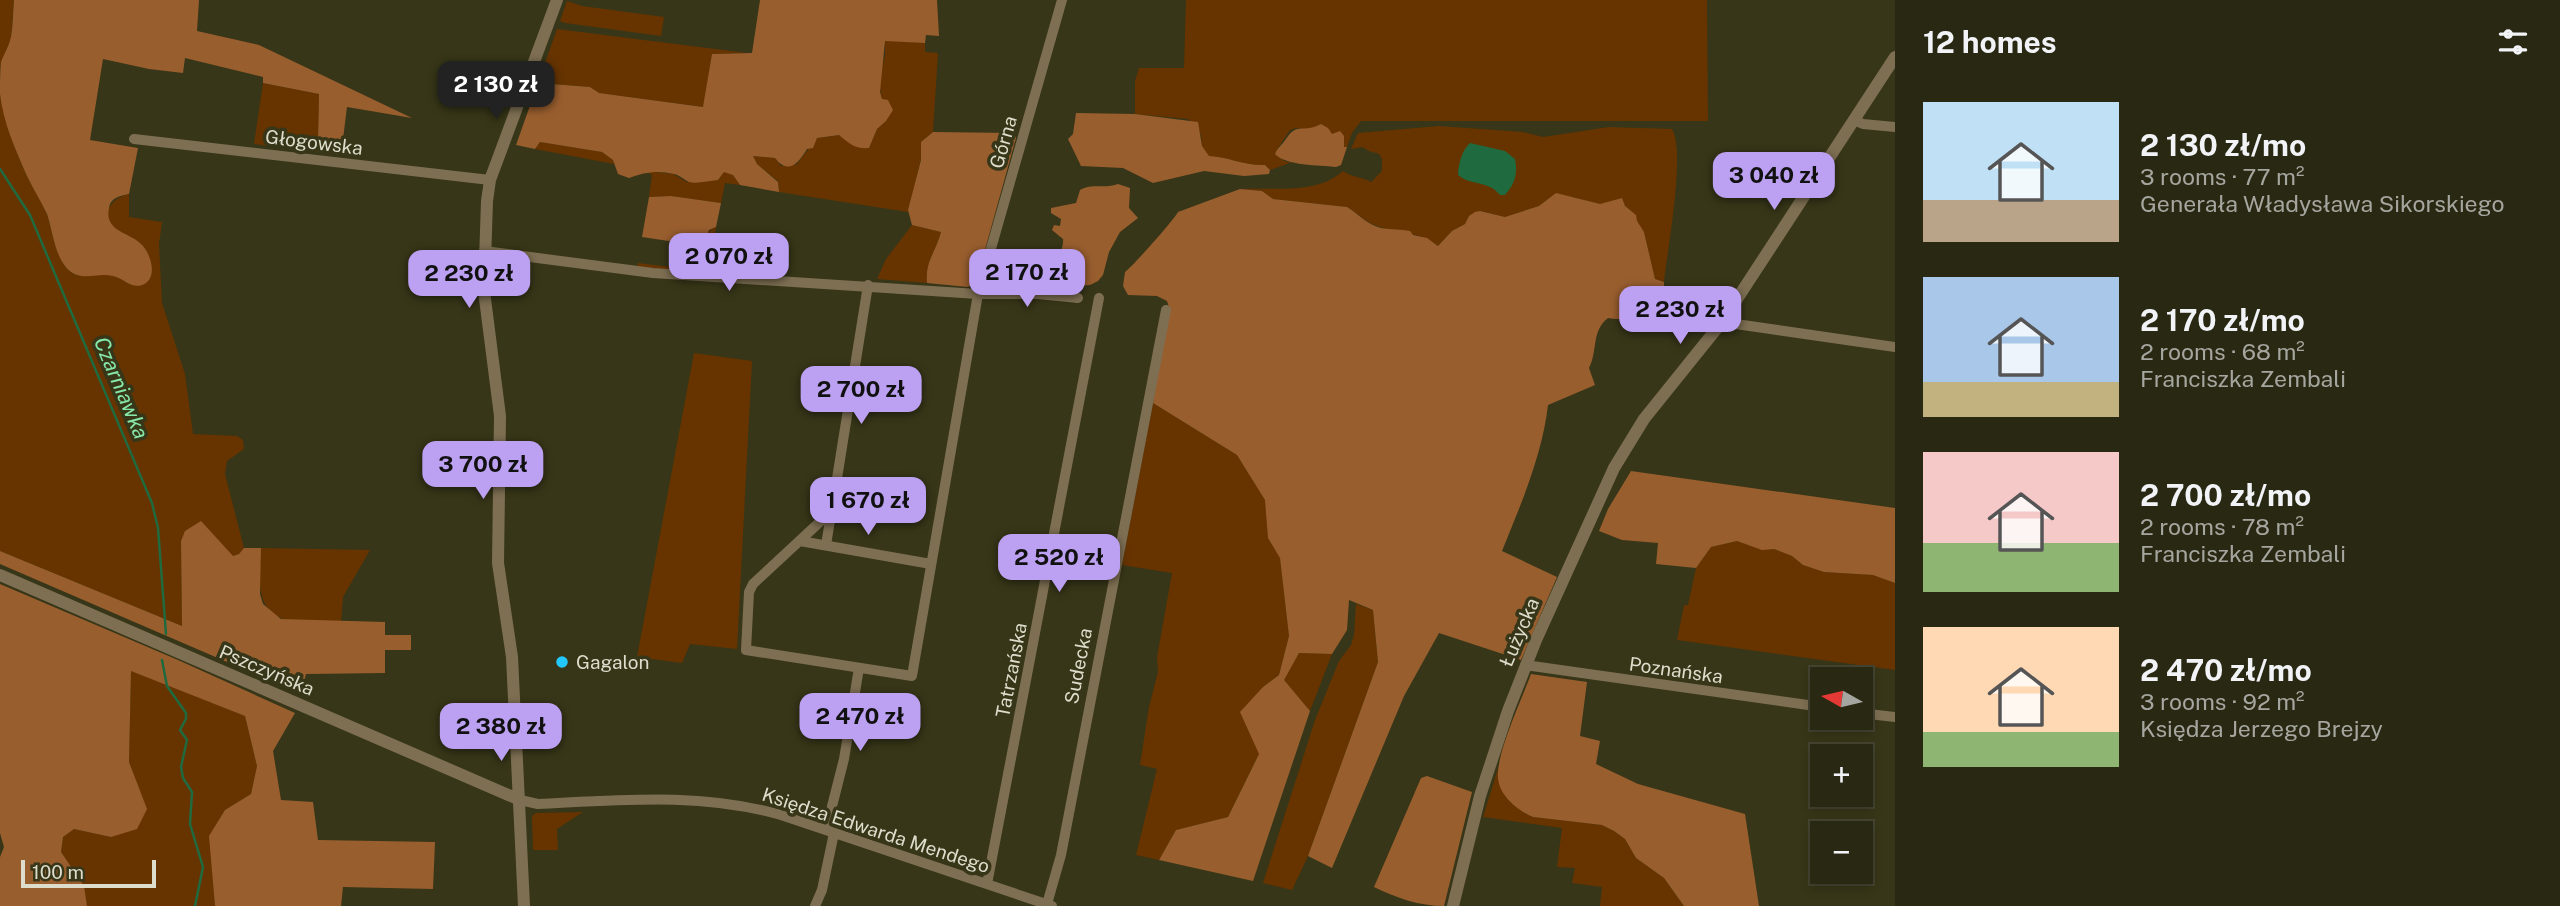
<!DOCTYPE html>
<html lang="en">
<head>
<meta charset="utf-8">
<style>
	body { margin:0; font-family:"Public Sans",sans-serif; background:#31301b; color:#f1f3f6; height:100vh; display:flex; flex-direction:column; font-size:26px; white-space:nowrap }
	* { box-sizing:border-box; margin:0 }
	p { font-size:23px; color:#a5a69f }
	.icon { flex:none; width:38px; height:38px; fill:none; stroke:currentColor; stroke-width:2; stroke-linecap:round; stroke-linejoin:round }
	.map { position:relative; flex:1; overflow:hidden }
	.sheet { display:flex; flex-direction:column; background:#292812; width:665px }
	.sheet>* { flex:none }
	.needle { width:46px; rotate:278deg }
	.tools { position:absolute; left:1810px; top:667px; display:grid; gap:14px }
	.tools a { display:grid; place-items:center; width:63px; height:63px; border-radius:0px; background:#292812; box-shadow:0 4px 10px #0003,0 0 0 2px #454432; font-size:35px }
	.scale { position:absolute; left:21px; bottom:18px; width:135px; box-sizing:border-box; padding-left:7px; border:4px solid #deddcc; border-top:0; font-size:19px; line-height:24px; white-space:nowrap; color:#deddcc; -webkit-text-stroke:5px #373618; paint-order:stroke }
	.price { position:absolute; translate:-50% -60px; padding:0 16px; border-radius:14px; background:#bca0f2; color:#111; font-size:23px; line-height:46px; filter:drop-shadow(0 2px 4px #0008) }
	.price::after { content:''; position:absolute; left:50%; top:42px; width:21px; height:16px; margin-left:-10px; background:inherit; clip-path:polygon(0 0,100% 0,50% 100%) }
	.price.active { background:#222; color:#fff }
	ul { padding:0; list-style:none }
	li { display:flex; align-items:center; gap:21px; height:175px; padding:0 28px }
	li span { display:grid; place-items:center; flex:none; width:196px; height:140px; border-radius:0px; color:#555 }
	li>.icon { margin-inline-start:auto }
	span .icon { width:84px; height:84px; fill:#fffc; stroke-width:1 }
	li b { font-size:30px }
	h2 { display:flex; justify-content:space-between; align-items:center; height:84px; padding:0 28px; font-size:30px }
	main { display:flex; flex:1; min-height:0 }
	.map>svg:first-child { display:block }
</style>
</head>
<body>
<main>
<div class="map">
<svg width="1895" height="906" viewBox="0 0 1895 906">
	<rect width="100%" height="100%" fill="#373618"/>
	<path fill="#673400" d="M0,0H14L11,39L1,63L0,72Z
		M1186,0H1707L1708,121H1361L1352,133L1347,147H1343L1321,124L1311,130L1296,128L1290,130L1278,148L1282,160L1290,163L1270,170L1265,165C1245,166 1229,157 1209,157L1202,146L1201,135L1198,128L1188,119L1135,114V81L1139,68H1184Z
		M567,1L582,6L664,17L661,36L565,23L560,21Z
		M557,29L747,53L712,54L704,107L598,93L590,87L538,83Z
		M885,40L925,43V52L938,53L933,132L921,142V159L908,212L779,192L778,181L757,164L753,156L775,158L781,166L797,164L817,138L840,135L869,148L877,129L886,121L879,83L885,55Z
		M263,83L319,94L318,142L341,155L254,144Z
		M0,94C5,122 15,150 27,176C33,189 42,201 47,215C53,232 56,262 72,273C82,279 93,274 104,274C114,274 121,279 129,284L152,269C150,260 147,249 140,243C135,239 126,238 120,234C99,219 107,199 129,194V217L162,222L159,244L162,303L185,374L193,434L237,436L243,440L244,449L227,461L225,474L244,548L239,554L233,556L227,552L181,541L182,626L0,551Z
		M1439,126L1523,132L1543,137L1609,127L1672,129C1686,152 1667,252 1664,282L1655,279L1644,232L1625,206L1622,198L1600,205L1573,197H1551L1539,206L1505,217L1481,211L1469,216L1465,224L1452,231L1438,246C1424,233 1398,233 1380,227C1366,223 1359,214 1347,207L1273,199L1262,191L1240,189C1272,187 1317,195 1343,171C1353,178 1364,177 1371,182L1382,171V159L1379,154L1369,151L1362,147L1351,149L1358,133Z
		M540,142L602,152L613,160L614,164L535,149Z
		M646,171L673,174L687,182L718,180L724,171L733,175L740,185L725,183L721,203L671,196L649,197L652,175Z
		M912,225L941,232C935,254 925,261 927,283L877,279L886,259Z
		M716,227L709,268L724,269V273L637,267L638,263L678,268L682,247C697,245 703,233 716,227Z
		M694,353L752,361L737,649L690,644L682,663L637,657Z
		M1153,403L1237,455L1266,501L1268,538L1280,557L1289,636L1279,675L1263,687L1259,754L1228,817L1176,830L1159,860L1136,855L1157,769L1140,765L1149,707L1158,672L1157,657L1172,573L1122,565Z
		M1737,541L1761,549H1774L1792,556L1803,565L1824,572L1873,575L1895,583V670L1677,640L1684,605H1688L1696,568L1711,547Z
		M261,548L370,550L343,597L341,622L287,620C253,611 260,576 261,548Z
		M1356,604L1373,610L1378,662L1308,856L1292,890L1263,883L1315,720L1339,661L1351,645L1354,635Z
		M1299,653L1332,654L1310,711L1283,680Z
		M131,670L245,716L257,766L251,794L225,810L210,836L215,906H87L83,886L61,852L63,837L74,829L111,837L146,809L129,762Z
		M1499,765L1500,787L1524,813L1533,817L1602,825L1614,831L1625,839L1636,858L1664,878L1684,906H1600L1602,887L1572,883L1575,868L1557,867L1562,828L1483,817Z
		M583,812L557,829L558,850H533L532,816L536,813Z"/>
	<path fill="#995e2e" d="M14,0H199L197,31L259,45L412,118L347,107L341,155L318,143L319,94L263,83V77L185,58L183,73L149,69L103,59L90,140L138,148L129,194C120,196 111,197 109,208C104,232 129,232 141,244C151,253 159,279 142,285C131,289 123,278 113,276C99,272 83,281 71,272C55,260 53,232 47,214C41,201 33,189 27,176C16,151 3,122 0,94C0,85 0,72 1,62C4,54 9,46 11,37C13,25 13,12 14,0Z
		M760,0H937L939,36L926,35L925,43L885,41L880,92L882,99L888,100L893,110L886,121L877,129L869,148C855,149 850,144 839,135L817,138L813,148L807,149C798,164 788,175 775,158L753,156L757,164L778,182L779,192L740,185L733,175L724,172L718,180C709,181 697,184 689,182C684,180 680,175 674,174C657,170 645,172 629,178L618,174L613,160L602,152L540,142L535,149L516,145L538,83L590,87L599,93L703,107L712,54L752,53Z
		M1076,113L1135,114L1198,122L1202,146L1209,156C1229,157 1245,166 1265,165L1270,170L1269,174L1244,176L1204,171L1153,183L1123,168L1081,166L1068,139L1073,134Z
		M1321,124L1328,128L1332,134L1340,131L1344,136V147H1347L1341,165L1336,167C1319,165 1286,166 1275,154C1278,147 1282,145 1286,139C1298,121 1303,134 1321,124Z
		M933,132L1014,133L1016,138L976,282L968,287L927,283C925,261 935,254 941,232L912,225L908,210L921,160V142Z
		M1118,184L1130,188L1129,208L1138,218L1120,232L1109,252L1103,275L1098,281L1090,285L1063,287L1060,284C1062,276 1057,270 1058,261C1059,253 1064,247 1063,239L1052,230L1054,225L1060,226L1061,219L1051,213V208L1076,203L1080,190C1092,183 1104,189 1118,184Z
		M1240,189L1262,191L1273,199L1347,207C1359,214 1366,224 1381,228C1391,230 1401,229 1410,231L1413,235L1427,238L1438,246L1452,231L1465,224L1469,216L1475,212L1480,211L1505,217L1539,206L1556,193L1600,204L1622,198L1625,206L1636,215L1637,221L1644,232L1655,279L1664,282V306C1647,314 1626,322 1608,318C1591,331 1598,351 1589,368L1595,385L1548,405C1542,456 1521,504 1502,551L1557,577L1521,660L1439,633L1404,696L1332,868L1308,856L1378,662L1373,610L1349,600L1347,630L1332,654L1299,653L1284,680L1310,711L1253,881L1159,860L1176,830L1228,817L1259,754L1240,712L1263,687L1279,675L1289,636L1280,558L1268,538L1265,500L1237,455L1153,403L1169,307L1167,301L1157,296L1128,295L1123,286L1125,272C1132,267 1174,220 1178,212Z
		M671,196L721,203L716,227L709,230L703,242L682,247V243L642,237L649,197Z
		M1631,471L1895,508V583L1873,575L1824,572L1803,565L1792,556L1774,549L1762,550L1737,541L1711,547L1696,568L1656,564L1658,543L1622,540L1599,531L1608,509Z
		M201,521L233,556L239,554L244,548H261L260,594L263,604L281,619L385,622V635H411V650H385V673L306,674L301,694L0,564V551L182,626L181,541L185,531Z
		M0,584L178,660L295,713L273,751L281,800L313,802L318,840L435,842L433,889L343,887L341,906H215L209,836L225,810L251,794L257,766L245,716L131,671L129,762L147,809L137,829L111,837L74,829L63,837L61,852L84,886L87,906H0V857L4,847L0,833Z
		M1531,674L1587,682L1580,736L1600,741L1596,764L1638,784L1745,814L1759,906H1684L1664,878L1636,858L1625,839L1614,831L1602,825L1533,817C1518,811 1499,795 1498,778C1496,753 1522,699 1531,674Z
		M1427,776L1472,792L1444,906C1420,906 1396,898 1374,887L1421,778Z"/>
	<path fill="#206a3f" d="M1470,143L1505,151L1515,159C1518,173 1515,184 1505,195H1500C1488,180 1471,186 1458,175C1458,165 1462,150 1470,143Z"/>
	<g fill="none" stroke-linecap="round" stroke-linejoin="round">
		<path stroke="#206a3f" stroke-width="2.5" d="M0,169L30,215L152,503L158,528L166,634
			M162,660L167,686L186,713V719L180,730L187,740L181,767L183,778L192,792L190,824L203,867L195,906"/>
		<path stroke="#7e6f53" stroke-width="10" d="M1854,120L1863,124L1895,127
			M134,139L490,180
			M484,251L653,273L978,294H1038L1078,298
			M868,285L834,497L823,519L753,584L749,592L746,650L912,676L978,294L1062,0
			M1722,322L1895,347
			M800,541L931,564
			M826,545L832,508
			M1525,665L1822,707
			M1860,713L1895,717
			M520,800L538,804C620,800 701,792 781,815L1052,906
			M826,830L844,759L859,668
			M987,884L1099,298
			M1047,904L1061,855L1166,310
			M815,906L822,890L834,833"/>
		<path stroke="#7e6f53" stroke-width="12" d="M0,575L520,800
			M524,906L512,657L498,563L500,416L484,291L487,201L490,180L557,0
			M1453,906L1480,796L1508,711L1536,640L1614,468L1644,419L1722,322L1895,57"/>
	</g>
	<circle fill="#23c9fe" stroke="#373618" stroke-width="2.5" cx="562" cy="662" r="7"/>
	<g text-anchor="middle" stroke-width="7" stroke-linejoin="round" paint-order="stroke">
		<g font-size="19" fill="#deddcc" stroke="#373618">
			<text transform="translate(314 142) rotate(7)" y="7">Głogowska</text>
			<text transform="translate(1003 142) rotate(-74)" y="7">Górna</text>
			<text transform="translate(1519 632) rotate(-67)" y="7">Łużycka</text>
			<text transform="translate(1078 666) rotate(-79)" y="7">Sudecka</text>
			<text transform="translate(267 670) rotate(23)" y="7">Pszczyńska</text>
			<text transform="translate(1011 670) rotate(-79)" y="7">Tatrzańska</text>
			<text transform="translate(1676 670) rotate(8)" y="7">Poznańska</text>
			<text transform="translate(876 830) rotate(18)" y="7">Księdza Edwarda Mendego</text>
		</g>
		<g font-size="19" fill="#deddcc" stroke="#373618" text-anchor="start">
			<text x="576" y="669">Gagalon</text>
		</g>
		<g font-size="21" font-style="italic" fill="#87e9a9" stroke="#373618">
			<text transform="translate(121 388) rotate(67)" y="7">Czarniawka</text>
		</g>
	</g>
</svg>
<div class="tools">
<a><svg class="needle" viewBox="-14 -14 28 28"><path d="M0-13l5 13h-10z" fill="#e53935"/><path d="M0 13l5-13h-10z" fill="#a5a69f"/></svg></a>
<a>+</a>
<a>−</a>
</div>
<div class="scale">100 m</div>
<b class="price active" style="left:496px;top:121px">2 130 zł</b>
<b class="price" style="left:1774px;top:212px">3 040 zł</b>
<b class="price" style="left:729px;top:293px">2 070 zł</b>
<b class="price" style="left:1027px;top:309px">2 170 zł</b>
<b class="price" style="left:469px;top:310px">2 230 zł</b>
<b class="price" style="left:1680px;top:346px">2 230 zł</b>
<b class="price" style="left:861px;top:426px">2 700 zł</b>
<b class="price" style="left:483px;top:501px">3 700 zł</b>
<b class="price" style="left:868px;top:537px">1 670 zł</b>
<b class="price" style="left:1059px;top:594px">2 520 zł</b>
<b class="price" style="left:860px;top:753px">2 470 zł</b>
<b class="price" style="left:501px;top:763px">2 380 zł</b>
</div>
<section class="sheet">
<h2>12 homes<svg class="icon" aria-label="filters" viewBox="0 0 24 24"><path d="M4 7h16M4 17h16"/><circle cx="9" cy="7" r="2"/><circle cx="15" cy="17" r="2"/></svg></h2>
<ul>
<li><span style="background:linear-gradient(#bfe0f5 70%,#b9a48a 0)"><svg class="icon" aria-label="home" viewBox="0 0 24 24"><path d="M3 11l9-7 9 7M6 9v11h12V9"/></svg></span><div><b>2 130 zł/mo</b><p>3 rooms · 77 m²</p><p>Generała Władysława Sikorskiego</p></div></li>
<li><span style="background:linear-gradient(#a9c7e8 75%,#c2b280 0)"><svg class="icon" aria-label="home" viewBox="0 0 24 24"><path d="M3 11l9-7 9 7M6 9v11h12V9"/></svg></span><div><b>2 170 zł/mo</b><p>2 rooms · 68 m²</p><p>Franciszka Zembali</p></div></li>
<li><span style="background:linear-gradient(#f6c9c9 65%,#8fb573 0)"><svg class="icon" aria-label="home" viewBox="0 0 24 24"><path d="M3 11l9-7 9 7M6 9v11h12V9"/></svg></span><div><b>2 700 zł/mo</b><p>2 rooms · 78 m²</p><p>Franciszka Zembali</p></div></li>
<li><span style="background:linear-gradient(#ffd9b3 75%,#8fb573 0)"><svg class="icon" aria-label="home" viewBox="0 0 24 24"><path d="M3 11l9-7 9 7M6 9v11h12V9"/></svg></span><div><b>2 470 zł/mo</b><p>3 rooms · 92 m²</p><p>Księdza Jerzego Brejzy</p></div></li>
</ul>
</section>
</main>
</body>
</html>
